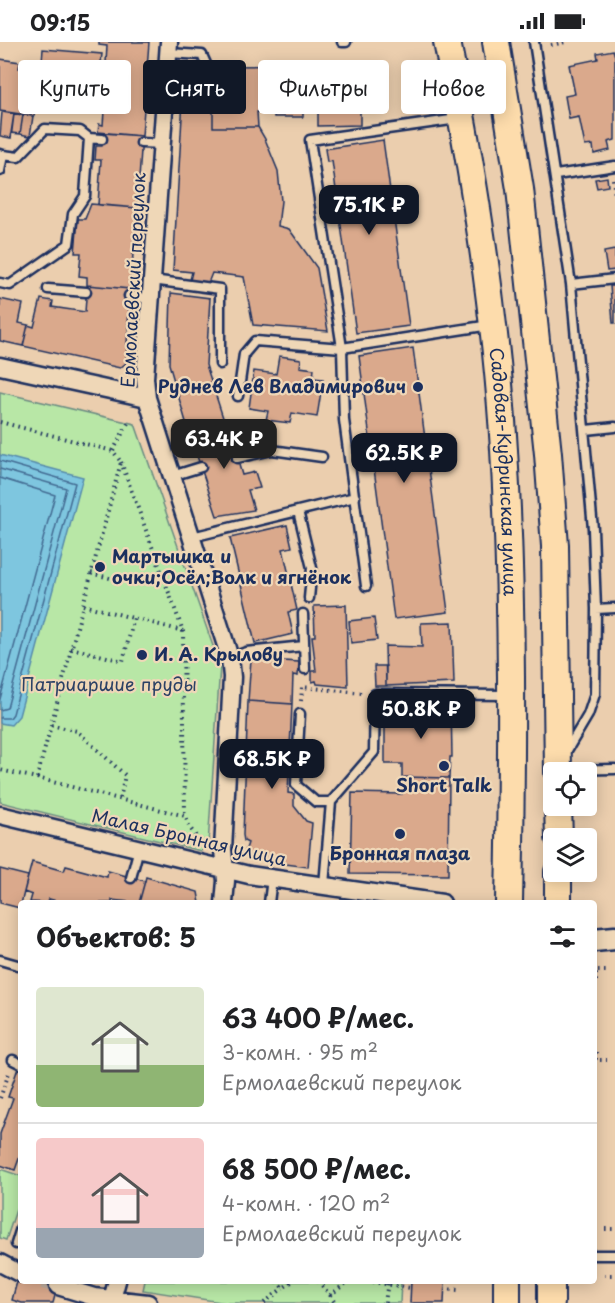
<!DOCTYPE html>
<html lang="ru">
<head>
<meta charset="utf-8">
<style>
	body { margin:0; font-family:"Playpen Sans",sans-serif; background:#f6f6f6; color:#202124; height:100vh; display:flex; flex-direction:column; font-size:22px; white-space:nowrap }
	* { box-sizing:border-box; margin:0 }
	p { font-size:20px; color:#757577 }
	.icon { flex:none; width:33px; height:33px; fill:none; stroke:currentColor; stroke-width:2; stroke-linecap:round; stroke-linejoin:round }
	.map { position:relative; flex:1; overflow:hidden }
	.drawer { position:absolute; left:18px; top:858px; width:579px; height:384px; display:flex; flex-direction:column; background:#fff; border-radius:6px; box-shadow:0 3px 15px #0003 }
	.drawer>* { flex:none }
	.guide { position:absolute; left:18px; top:18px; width:579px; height:54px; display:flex; gap:12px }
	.buttons { position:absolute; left:543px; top:720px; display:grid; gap:12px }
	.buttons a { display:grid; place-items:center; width:54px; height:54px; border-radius:6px; background:#fff; box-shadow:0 3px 15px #0003; font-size:30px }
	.price { position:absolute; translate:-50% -51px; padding:0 14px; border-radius:12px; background:#111827; color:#fff; font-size:20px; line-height:39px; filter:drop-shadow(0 2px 3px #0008) }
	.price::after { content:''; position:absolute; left:50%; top:36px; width:18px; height:14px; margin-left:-9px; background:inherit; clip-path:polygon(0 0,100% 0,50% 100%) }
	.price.current { background:#222; color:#fff }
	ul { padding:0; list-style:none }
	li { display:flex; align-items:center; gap:18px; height:150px; padding:0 18px }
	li+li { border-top:2px solid #e0e0e0 }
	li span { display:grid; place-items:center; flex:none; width:168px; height:120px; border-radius:6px; color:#555 }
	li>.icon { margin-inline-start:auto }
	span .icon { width:72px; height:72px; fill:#fffc; stroke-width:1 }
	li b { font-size:26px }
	h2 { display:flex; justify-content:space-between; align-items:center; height:72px; padding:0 18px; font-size:26px }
	.pill { padding:0 21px; border-radius:6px; background:#fff; box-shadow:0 3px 15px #0003; font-size:21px; line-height:54px }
	.pill.current { background:#111827; color:#fff }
	.status { display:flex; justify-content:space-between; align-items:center; height:42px; padding:0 30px; background:#fff; direction:ltr }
	.status svg { height:16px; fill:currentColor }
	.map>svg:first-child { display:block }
</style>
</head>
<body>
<div class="status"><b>09:15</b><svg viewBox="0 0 49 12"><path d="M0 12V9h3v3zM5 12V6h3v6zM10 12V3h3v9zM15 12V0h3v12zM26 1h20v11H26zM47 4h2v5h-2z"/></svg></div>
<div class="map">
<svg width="615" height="1261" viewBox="0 0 615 1261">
	<rect width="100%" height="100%" fill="#ebceae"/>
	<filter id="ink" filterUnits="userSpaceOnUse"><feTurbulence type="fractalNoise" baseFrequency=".0167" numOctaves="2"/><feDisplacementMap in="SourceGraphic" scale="12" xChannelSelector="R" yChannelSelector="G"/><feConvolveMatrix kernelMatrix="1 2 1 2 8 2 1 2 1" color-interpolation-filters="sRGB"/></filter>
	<g filter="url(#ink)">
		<path fill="#b8e7a6" stroke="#6a8b82" stroke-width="1.5" d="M0,350L135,382L220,624L208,803L201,809L0,760Z
			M0,1127L21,1134V1153L6,1198L0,1196Z
			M145,1239H401L400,1261H227L143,1248Z"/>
		<path fill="#7ec6df" stroke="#568aab" stroke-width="1.5" d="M0,413L83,435L19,674L11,683L0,681Z"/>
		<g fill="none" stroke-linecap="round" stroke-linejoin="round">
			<path stroke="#436b92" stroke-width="1.5" d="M0,419L75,441L13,672L10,676H0
				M0,427L66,446L7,666L0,668
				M0,436L55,453L0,657"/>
		</g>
		<path fill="#daa98c" stroke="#1b2f5e" stroke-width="1.5" d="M99,0H149L142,94L98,90L99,82L103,83L105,56L96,55V62L39,58L43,7L102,12L101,20L106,21L107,4L99,3Z
			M613,8L615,14V98L608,100L610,108L594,112L593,103L585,104L579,75L569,77L565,54L575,52L569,23L598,17L597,11Z
			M0,17L20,20L19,26L32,28L28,60H36L34,74L0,69Z
			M360,23V83L318,84V70H303V75H274V69L257,70L258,85H213V24Z
			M185,24H213V85H258L265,97L278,129L281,159L278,184L289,187L317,226L328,289L253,283L244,235L212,231L208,241L190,238L192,230L173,228Z
			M2,70L14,72L11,96L0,94Z
			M14,72L23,73L20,92L11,91Z
			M23,73L33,74L30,94L20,92Z
			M103,91L142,94L137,166L98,163L101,118H95L96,104H102Z
			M383,98L409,284L356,291L332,119L327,120L325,107Z
			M607,135L608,144L597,146L595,137Z
			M91,162L137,166L130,247L87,243V235L79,234L81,211H75L78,177H85Z
			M615,208V228L607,229L604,210Z
			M87,243L130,247L126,321L120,326L23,304L28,283L34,285L41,257L53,259L52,265L85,270Z
			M610,244H615V281H613Z
			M171,251L210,256L206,323L226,385L188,387L169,322Z
			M0,257L23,262L19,281L28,283L23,304L0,299Z
			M413,306L448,570L394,577L359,314Z
			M279,314L301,317L300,325L314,327L313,336L323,337L317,375L292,371L290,381L266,378L268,369L249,366L254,329L276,332Z
			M226,385L229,394L245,392L249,404L234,406L242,433L255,430L260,446L248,448L254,468L217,474L188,387Z
			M287,483L292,505L283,507L297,568L288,570L293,592L255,601L230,496Z
			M346,563L348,645L317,642L316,639L312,640V629H316L312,594H315L314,564Z
			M374,576L377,598L351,601L349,579Z
			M452,580L454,641L386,644L385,604L422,605L421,581Z
			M251,617L299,620L298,634L293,633L292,662L248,659Z
			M374,624H386V644H375Z
			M248,659L292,662L288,751L294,752V764L306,779L312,781L308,825L263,819L261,815L251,817L245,810L248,801L244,799L243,793Z
			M404,659L451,660L452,715H450L449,736L402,735V722H385V676H394L404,668Z
			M402,735L449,736L448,833L350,832L352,751L402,752Z
			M32,820L64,829L66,824L107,835L108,829L145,839L139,861L112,858V861H64L49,857L48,861L30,860L32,853L24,850Z
			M0,827L28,834L20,866L0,861Z
			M146,835L198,850L200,861H139Z
			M18,1026L21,1027V1111L15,1128L0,1123V1092L13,1056L8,1055Z
			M21,1225V1239H59L53,1261H22L12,1258Z
			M411,1239H445L444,1261H410Z"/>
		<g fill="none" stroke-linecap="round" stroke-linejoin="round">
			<path stroke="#c1ae9e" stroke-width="16" stroke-dasharray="16 8" stroke-linecap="butt" d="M43,1239L58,1244"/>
			<g stroke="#1b2f5e" stroke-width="13">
				<path id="lane" d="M342,0H346
					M534,0L571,242L593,487L596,567L595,652L588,673L566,710
					M168,11L202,13L207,24
					M458,77L310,98L342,306L490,283
					M141,101L162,102
					M0,112L3,113L0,129
					M3,113L18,115L45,87L80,89L89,96
					M556,133L615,124
					M152,238L220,247V322
					M0,241L10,243L69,202L73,172L85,154L89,96L102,97
					M571,242L615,237
					M48,247L86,250
					M129,254L151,257
					M238,354L244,312L255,299L342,306L344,378L366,544
					M586,388L615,385
					M237,416L272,408L322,415
					M172,434L201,425
					M298,469L312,526L309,556
					M192,495L355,455
					M596,567L615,566
					M303,572L305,627
					M230,616L246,610L304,604
					M300,672L296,743L316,760H331
					M561,728L615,727
					M131,836L139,806
					M324,843L331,760L374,710L375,652L509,653
					M269,861L272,836
					M0,918L21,924
					M13,1018L21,1022
					M16,1202L21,1186
					M594,1213H615"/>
			</g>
			<g stroke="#1b2f5e" stroke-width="21">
				<path id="street" d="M169,0L145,336L147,356L230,616L232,635L223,808L226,839L224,861
					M0,324L147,356
					M0,773L249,833L442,861
					M0,1221L19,1231
					M58,1244L94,1255L148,1261
					M111,1261L117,1239"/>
			</g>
			<g stroke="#1b2f5e" stroke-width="27">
				<path id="secondary" d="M594,898L615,896"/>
			</g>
			<g stroke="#1b2f5e" stroke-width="30">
				<g id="primary">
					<path id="s1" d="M447,0C474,134 496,271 504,408C513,559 512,710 509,861"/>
					<path d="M496,0L520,147L548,412L555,504L558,730"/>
					<path d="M558,764L559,796"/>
					<path d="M558,861V830"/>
					<path d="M507,1261V1239"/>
					<path d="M551,1261V1239"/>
				</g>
			</g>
			<path stroke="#1b2f5e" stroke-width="4" stroke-dasharray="1.5 4.5" stroke-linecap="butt" d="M551,3L565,0
				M613,137L615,154
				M0,380L113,409L121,420L37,736L0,728
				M113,409L128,381
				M121,420L183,589L185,774
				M91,531L117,538
				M83,563L183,589
				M71,606L123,619L134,576
				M301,659L302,645L362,651
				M51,683L77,689L125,733L120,757
				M37,736L185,774L190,786L203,804
				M596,939V929H607
				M596,1010V1018H607
				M0,1056L9,1031
				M605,1187H615
				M604,1233H615
				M277,1239L283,1246L293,1239
				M318,1239L330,1253L349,1239
				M366,1239L411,1246
				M444,1247L458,1248
				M330,1253L335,1261
				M264,1261L283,1246
				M385,1261L388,1239"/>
			<use href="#lane" stroke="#efd7b7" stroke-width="8"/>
			<use href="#street" stroke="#efd7b7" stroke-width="16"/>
			<use href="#secondary" stroke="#efd7b7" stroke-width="22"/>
			<use href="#primary" stroke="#fddcac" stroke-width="26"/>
		</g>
	</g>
	<g fill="#1b2f5e" stroke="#efd7b7" stroke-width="2">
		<circle cx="418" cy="345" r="6"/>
		<circle cx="100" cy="525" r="6"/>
		<circle cx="142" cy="613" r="6"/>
		<circle cx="444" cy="724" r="6"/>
		<circle cx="400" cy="792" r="6"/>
	</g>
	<g text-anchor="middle" stroke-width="4.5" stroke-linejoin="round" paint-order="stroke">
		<g font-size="18" fill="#1b2f5e" stroke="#efd7b7">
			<text transform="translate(134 238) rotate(-87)" y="6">Ермолаевский переулок</text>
			<text dy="6" stroke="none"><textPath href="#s1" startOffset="434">Садовая-Кудринская улица</textPath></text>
			<text transform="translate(189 796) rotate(13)" y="6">Малая Бронная улица</text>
		</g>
		<g font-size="18" font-weight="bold" fill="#1b2f5e" stroke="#efd7b7" text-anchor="start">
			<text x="406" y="351" text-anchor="end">Руднев Лев Владимирович</text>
			<text x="112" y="521">Мартышка и<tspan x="112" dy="21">очки;Осёл;Волк и ягнёнок</tspan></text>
			<text x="154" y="619">И. А. Крылову</text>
			<text x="444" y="750" text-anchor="middle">Short Talk</text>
			<text x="400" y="818" text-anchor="middle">Бронная плаза</text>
		</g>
		<g font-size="18" fill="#2b4165" stroke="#efd7b7">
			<text x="109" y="649">Патриаршие пруды</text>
		</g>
	</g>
</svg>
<div class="buttons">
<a><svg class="icon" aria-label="locate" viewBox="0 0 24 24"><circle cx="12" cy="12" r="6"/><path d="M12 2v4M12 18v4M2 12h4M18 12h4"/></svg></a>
<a><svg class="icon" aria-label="layers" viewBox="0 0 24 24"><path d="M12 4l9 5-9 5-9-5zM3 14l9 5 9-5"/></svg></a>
</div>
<b class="price" style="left:369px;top:194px">75.1K ₽</b>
<b class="price current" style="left:224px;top:428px">63.4K ₽</b>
<b class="price" style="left:404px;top:442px">62.5K ₽</b>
<b class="price" style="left:421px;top:698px">50.8K ₽</b>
<b class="price" style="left:272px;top:748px">68.5K ₽</b>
<div class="guide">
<a class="pill">Купить</a>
<a class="pill current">Снять</a>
<a class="pill">Фильтры</a>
<a class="pill">Новое</a>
</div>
<section class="drawer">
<h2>Объектов: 5<svg class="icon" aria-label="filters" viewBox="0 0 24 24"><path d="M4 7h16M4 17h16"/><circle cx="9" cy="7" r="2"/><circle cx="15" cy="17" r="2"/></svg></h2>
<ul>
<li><span style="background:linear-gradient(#dfe7d0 65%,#8fb573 0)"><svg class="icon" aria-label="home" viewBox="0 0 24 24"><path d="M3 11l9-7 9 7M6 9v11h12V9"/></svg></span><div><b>63 400 ₽/мес.</b><p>3-комн. · 95 m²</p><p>Ермолаевский переулок</p></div></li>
<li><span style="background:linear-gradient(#f6c9c9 75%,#9aa5b1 0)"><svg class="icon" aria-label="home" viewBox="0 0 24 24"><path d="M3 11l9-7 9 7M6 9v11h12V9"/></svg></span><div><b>68 500 ₽/мес.</b><p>4-комн. · 120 m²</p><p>Ермолаевский переулок</p></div></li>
</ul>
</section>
</div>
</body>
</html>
